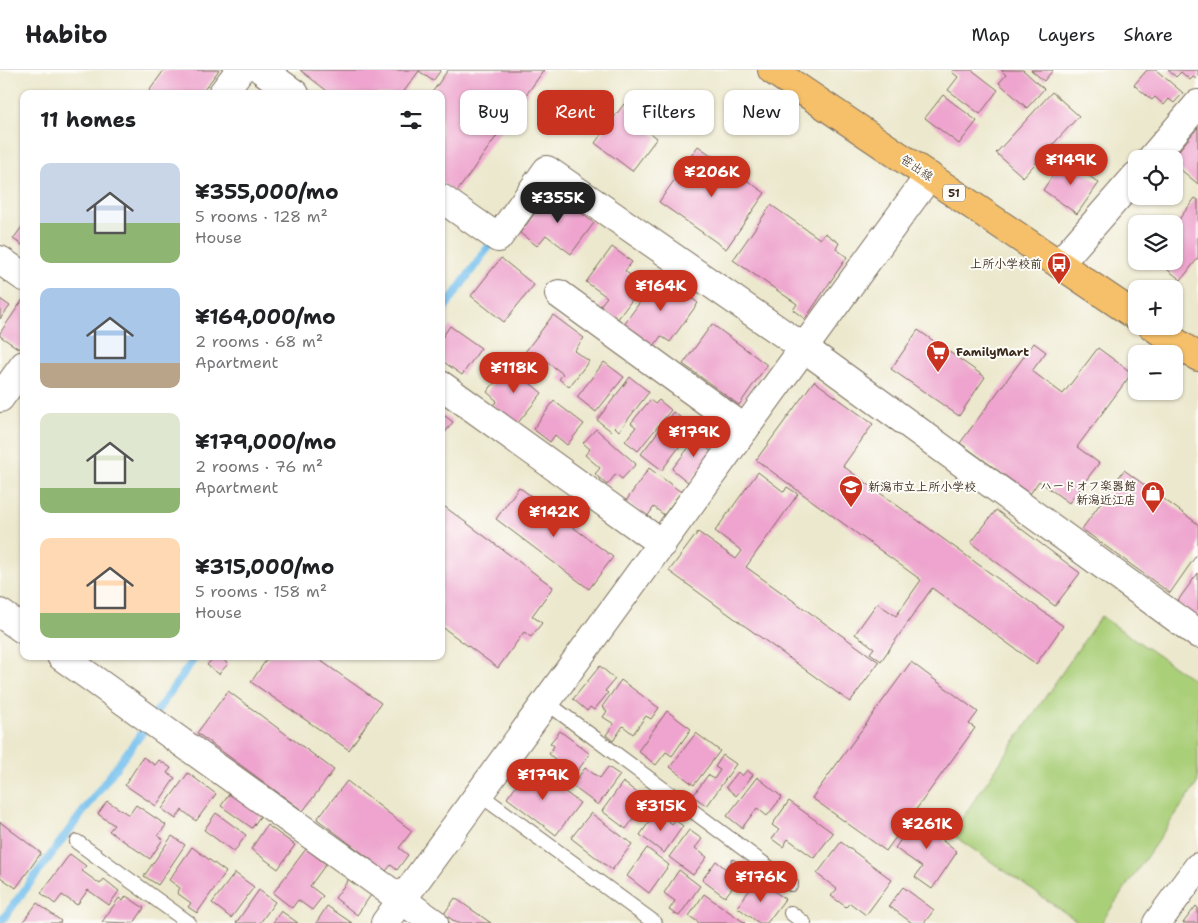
<!DOCTYPE html>
<html lang="en">
<head>
<meta charset="utf-8">
<style>
	body { margin:0; font-family:"Shantell Sans","Klee One",sans-serif; background:#f6f6f6; color:#202124; height:100vh; display:flex; flex-direction:column; font-size:19px; white-space:nowrap }
	* { box-sizing:border-box; margin:0 }
	p { font-size:16px; color:#757577 }
	.icon { flex:none; width:28px; height:28px; fill:none; stroke:currentColor; stroke-width:2; stroke-linecap:round; stroke-linejoin:round }
	.map { position:relative; flex:1; overflow:hidden }
	.drawer { position:absolute; left:20px; top:20px; width:425px; height:570px; display:flex; flex-direction:column; background:#fff; border-radius:10px; box-shadow:0 1px 4px #0004 }
	.drawer>* { flex:none }
	.top-card { position:absolute; left:460px; top:20px; width:475px; height:45px; display:flex; gap:10px }
	.fabs { position:absolute; left:1128px; top:80px; display:grid; gap:10px }
	.fabs a { display:grid; place-items:center; width:55px; height:55px; border-radius:10px; background:#fff; box-shadow:0 1px 4px #0004; font-size:25px }
	.price { position:absolute; translate:-50% -42px; padding:0 11px; border-radius:18px; background:#c8321e; color:#fff; font-size:16px; line-height:32px; filter:drop-shadow(0 1px 2px #0008) }
	.price::after { content:''; position:absolute; left:50%; top:30px; width:15px; height:11px; margin-left:-8px; background:inherit; clip-path:polygon(0 0,100% 0,50% 100%) }
	.price.selected { background:#222; color:#fff }
	ul { padding:0; list-style:none }
	li { display:flex; align-items:center; gap:15px; height:125px; padding:0 20px }
	li span { display:grid; place-items:center; flex:none; width:140px; height:100px; border-radius:10px; color:#555 }
	li>.icon { margin-inline-start:auto }
	span .icon { width:60px; height:60px; fill:#fffc; stroke-width:1 }
	li b { font-size:21px }
	h2 { display:flex; justify-content:space-between; align-items:center; height:60px; padding:0 20px; font-size:21px }
	.pill { padding:0 18px; border-radius:10px; background:#fff; box-shadow:0 1px 4px #0004; font-size:18px; line-height:45px }
	.pill.selected { background:#c8321e; color:#fff }
	header { display:flex; align-items:center; gap:30px; box-sizing:border-box; height:70px; padding:0 25px; background:#fff; border-bottom:1px solid #e0e0e0 }
	header strong { font-size:24px }
	nav { display:flex; gap:28px; margin-inline-start:auto; font-size:18px }
	.map>svg:first-child { display:block }
</style>
</head>
<body>
<header>
<strong>Habito</strong>
<nav><a>Map</a><a>Layers</a><a>Share</a></nav>
</header>
<div class="map">
<svg width="1198" height="853" viewBox="0 0 1198 853">
	<rect width="100%" height="100%" fill="#fdfcf7"/>
	<filter id="ink" filterUnits="userSpaceOnUse"><feTurbulence type="fractalNoise" baseFrequency=".02" numOctaves="2"/><feDisplacementMap in="SourceGraphic" scale="10" xChannelSelector="R" yChannelSelector="G"/><feConvolveMatrix kernelMatrix="1 2 1 2 8 2 1 2 1" color-interpolation-filters="sRGB"/></filter>
	<filter id="wash" filterUnits="userSpaceOnUse"><feTurbulence type="fractalNoise" baseFrequency=".0096" numOctaves="4" result="noise"/><feDisplacementMap in="SourceGraphic" scale="20" xChannelSelector="R" yChannelSelector="G"/><feGaussianBlur stdDeviation="1.12" result="paint"/><feColorMatrix in="noise" values="0 0 0 0 0 0 0 0 0 0 0 0 0 0 0 0 0 1.4 0 .05"/><feComposite in="paint" operator="in"/></filter>
	<g filter="url(#wash)">
		<rect width="100%" height="100%" fill="#ece8cd"/>
		<path fill="#aacf79" stroke="#727c4c" d="M1101,546L1198,613V712L1101,853H1080L951,764Z"/>
		<g fill="none" stroke-linecap="round" stroke-linejoin="round">
			<path stroke="#75c0ee" stroke-width="8" d="M441,243L489,176
				M156,642L196,586
				M0,853L144,660"/>
		</g>
		<g id="blocks">
			<path fill="#eea4ce" d="M164,0H219L201,24H147Z
				M300,0H441L433,11L419,1L402,24H331Z
				M448,0H544L456,123L441,112V24H431Z
				M953,0H972L998,20L980,44L948,20L958,7L952,2Z
				M1001,0H1023L1044,19L1027,38L999,13L1006,5Z
				M1031,0H1053L1044,11Z
				M1147,0H1156L1183,23L1174,33L1169,29L1164,35L1155,27L1152,30L1134,15Z
				M1168,0H1198V7L1196,9L1193,7L1190,10L1181,2L1176,7Z
				M1052,22L1079,46L1023,107L996,83Z
				M943,25L977,51L959,74L925,48Z
				M624,34L637,44L633,49L657,68L632,101L595,73Z
				M1198,57V114L1174,94V89H1172Z
				M698,76L765,123L726,179L659,132Z
				M1064,88L1099,113L1077,144L1043,120Z
				M552,120L594,153L571,184L546,165L537,176L520,163Z
				M1195,128L1198,130V188L1181,210L1156,191H1174V156Z
				M771,135L820,169L825,163L839,173L836,179L847,187L805,249L793,240L797,234L733,190Z
				M24,154V176L13,169Z
				M612,177L632,192L625,201L643,215L617,250L599,237L607,227L586,212Z
				M501,188L534,215L504,252L471,226Z
				M660,205L698,233L670,272L661,266L654,276L624,254Z
				M24,228V272L19,279L0,266V263Z
				M0,229L10,236L0,249Z
				M553,245L584,268L574,281L589,291L569,317L559,309L563,304L541,287L538,292L525,282Z
				M712,254L767,295L739,335L683,294Z
				M450,256L481,278L462,305L441,290V269Z
				M918,260L985,307L959,346L891,299Z
				M1034,273L1046,282L1032,301L1063,324L1098,278L1132,303L1077,377L1099,393L1069,433L1039,411L1030,424L960,373Z
				M604,292L624,307L596,342L577,327Z
				M508,295L542,323L517,354L493,335L497,331L487,322Z
				M630,307L649,322L619,361L615,357L611,361L597,350Z
				M814,311L873,354L843,396L1063,556L1036,594L932,518L881,591L870,583L874,578L855,564L877,533L896,546L921,510L756,390Z
				M650,330L655,334L659,330L671,340L638,381L625,371L636,357L631,353Z
				M554,331L584,354L567,375L555,365L550,372L533,359Z
				M673,342L694,357L662,400L641,384Z
				M441,343L453,352L441,368Z
				M596,359L636,394L622,409L616,404L607,415L595,404L600,398L585,385L590,379L583,373Z
				M701,362L714,372L708,379L713,383L689,413L672,399Z
				M649,398L681,422L664,445L654,437L647,447L626,431Z
				M1124,400L1198,454V483L1170,523L1082,459Z
				M758,402L784,422L787,417L798,424L746,497L879,592L850,632L669,501L698,462L736,489L742,481L715,461Z
				M519,417L613,487L589,519L496,449Z
				M441,434L553,517L532,546L542,553L531,567L524,562L498,598L441,556Z
				M996,440L1080,503L1055,536L971,473Z
				M1198,503V550L1176,533Z
				M215,586H219L228,594L219,604L207,595Z
				M269,586H314L381,633L349,680L251,612Z
				M911,592L978,642L969,654L975,658L886,781L812,728Z
				M600,596L615,609L605,621L608,623L594,640L590,637L587,641L573,629Z
				M621,610L659,638L651,649L646,646L633,664L623,656L613,671L606,665L614,654L603,647L607,641L602,637Z
				M228,621L334,700L303,741L197,663Z
				M667,641L691,659L672,686L666,682L656,695L638,681Z
				M560,661L590,684L566,716L546,701L555,689L549,684L554,676L550,673Z
				M696,663L720,681L694,715L670,697Z
				M723,685L736,694L707,736L693,726L708,705L714,709L720,700L715,697Z
				M143,687L155,695L159,690L171,698L167,703L175,708L156,736L125,715Z
				M530,696L580,733L556,765L507,728Z
				M608,697L620,705L598,735L572,716L585,698L600,708Z
				M747,700L753,705L736,726L726,717L738,702L742,706Z
				M188,703L216,724L196,751L182,740L176,749L162,739Z
				M757,707L782,727L767,746L757,738L742,758L727,746Z
				M347,711L412,761L399,778L408,785L397,800L391,795L386,801L317,749Z
				M623,712L647,730L626,759L602,741Z
				M230,723L261,745L252,758L221,736Z
				M107,731L129,745L136,735L166,755L158,766L163,769L150,789L109,761L114,755L98,744Z
				M789,731L833,763L814,788L788,769L783,777L772,769L779,760L772,755Z
				M656,742L672,754L675,750L683,756L664,783L640,765Z
				M920,742L933,751L930,755L946,766L943,771L957,782L932,819L915,807L922,797L895,778Z
				M216,743L246,765L234,782L204,760Z
				M591,743L632,774L612,800L571,768Z
				M0,752L41,783L16,818L0,807Z
				M267,755L295,775L278,799L251,779Z
				M689,760L702,769L695,778L707,787L693,805L669,787Z
				M172,766L185,775L158,815L144,806Z
				M841,772L892,810L866,845L850,833L846,837L831,826L837,819L817,804Z
				M192,777L226,802L197,843L188,837L191,833L177,823L180,818L169,810Z
				M647,778L669,795L649,823L627,806Z
				M306,779L326,794L310,816L323,826L312,840L298,830L292,838L273,823Z
				M70,784L86,796L82,801L100,814L104,809L119,821L109,835L88,820L77,835L62,825L55,834L41,823Z
				M733,789L747,799L725,827L702,810L716,791L726,799Z
				M679,800L700,816L679,846L669,840L675,831L664,823Z
				M235,803L254,817L231,848L212,833Z
				M349,809L371,825L357,845L335,828Z
				M758,809L785,829L767,853H759L737,837Z
				M903,817L934,840L924,853H912L889,836Z
				M259,820L275,832L260,853H236Z
				M704,824L745,853H697L698,852L689,846Z
				M126,826L144,838L134,853L102,852L119,828L123,831Z
				M455,828L491,853H457L444,844Z
				M37,833L61,851L60,853H22Z
				M327,836L352,853H316Z
				M1196,836L1198,838V853H1183Z
				M281,841L298,853H273Z"/>
		</g>
	</g>
	<g filter="url(#ink)">
		<use href="#blocks" fill-opacity="0" stroke="#796c5b" stroke-width="1"/>
		<g fill="none" stroke-linecap="round" stroke-linejoin="round">
			<g stroke="#796c5b" stroke-width="16">
				<path id="service" d="M546,632L791,814
					M479,724L655,853
					M77,772L189,853
					M791,843L804,853"/>
			</g>
			<g stroke="#796c5b" stroke-width="30">
				<path id="minor" d="M262,0L295,24
					M222,24L240,0
					M1151,89L1198,34
					M441,128L498,168L547,100L804,278L1198,564
					M0,190L24,207
					M1059,194L1136,106
					M559,224L745,359
					M441,315L662,474
					M0,328L24,295
					M0,543L24,560
					M61,586L434,853
					M385,853L929,106
					M1157,853L1198,797"/>
			</g>
			<g stroke="#796c5b" stroke-width="30">
				<path id="primary" d="M772,0L1136,246
					M1152,256L1198,287"/>
			</g>
			<use href="#service" stroke="#fff" stroke-width="14"/>
			<use href="#minor" stroke="#fff" stroke-width="28"/>
			<use href="#primary" stroke="#f6c06b" stroke-width="28"/>
		</g>
	</g>
	<defs>
		<g id="bus-pin" transform="scale(1.25)"><path d="M0 17L-7.5 6A9.5 9.5 0 1 1 7.5 6Z" fill="#c8321e" stroke="#fdfcf7"/><path d="M-5-6H5V4H4V6H2V4H-2V6H-4V4H-5ZM-3.5-4V0h7V-4ZM-3.5 1.2v1.5H-2V1.2ZM2 1.2v1.5H3.5V1.2Z" fill="#fff"/></g>
		<g id="supermarket-pin" transform="scale(1.25)"><path d="M0 17L-7.5 6A9.5 9.5 0 1 1 7.5 6Z" fill="#c8321e" stroke="#fdfcf7"/><path d="M-6-5.5h2.5l.6 2H6L4.5 2H-2.5L-4.4-4H-6ZM-1.5 3.2a1.3 1.3 0 1 0 .1 0ZM3 3.2a1.3 1.3 0 1 0 .1 0Z" fill="#fff"/></g>
		<g id="school-pin" transform="scale(1.25)"><path d="M0 17L-7.5 6A9.5 9.5 0 1 1 7.5 6Z" fill="#c8321e" stroke="#fdfcf7"/><path d="M0-5L7-2L0 1L-7-2ZM-4 1L0 2.5L4 1V4Q0 6-4 4Z" fill="#fff"/></g>
		<g id="shop-pin" transform="scale(1.25)"><path d="M0 17L-7.5 6A9.5 9.5 0 1 1 7.5 6Z" fill="#c8321e" stroke="#fdfcf7"/><path d="M-5-2.5h2.3a2.7 3.5 0 0 1 5.4 0H5L5.5 6h-11ZM-1.5-2.5h3a1.5 2.3 0 0 0-3 0Z" fill="#fff"/></g>
	</defs>
	<g fill-rule="evenodd">
		<use href="#bus-pin" x="1059" y="194"/>
		<use href="#supermarket-pin" x="938" y="282"/>
		<use href="#school-pin" x="851" y="417"/>
		<use href="#shop-pin" x="1153" y="423"/>
	</g>
	<g text-anchor="middle" stroke-width="4" stroke-linejoin="round" paint-order="stroke">
		<rect fill="#fdfcf7" stroke="#75695f" stroke-width="1" x="943" y="114.5" width="22" height="17" rx="4"/>
		<g font-size="11" font-weight="bold" fill="#3b2a1e">
			<text x="954" y="127">51</text>
		</g>
		<g font-size="12" fill="#3b2a1e" stroke="#fdfcf7">
			<text transform="translate(917 98) rotate(34)" y="4">笹出線</text>
		</g>
		<g font-size="12" font-weight="bold" fill="#3b2a1e" stroke="#fdfcf7" text-anchor="end">
			<text x="1042" y="198">上所小学校前</text>
			<text x="956" y="286" text-anchor="start">FamilyMart</text>
			<text x="1136" y="420">ハードオフ楽器館<tspan x="1136" dy="14">新潟近江店</tspan></text>
			<text x="868" y="421" text-anchor="start">新潟市立上所小学校</text>
		</g>
	</g>
</svg>
<div class="fabs">
<a><svg class="icon" aria-label="locate" viewBox="0 0 24 24"><circle cx="12" cy="12" r="6"/><path d="M12 2v4M12 18v4M2 12h4M18 12h4"/></svg></a>
<a><svg class="icon" aria-label="layers" viewBox="0 0 24 24"><path d="M12 4l9 5-9 5-9-5zM3 14l9 5 9-5"/></svg></a>
<a>+</a>
<a>−</a>
</div>
<b class="price" style="left:1071px;top:116px">¥149K</b>
<b class="price" style="left:712px;top:128px">¥206K</b>
<b class="price selected" style="left:558px;top:154px">¥355K</b>
<b class="price" style="left:661px;top:242px">¥164K</b>
<b class="price" style="left:514px;top:324px">¥118K</b>
<b class="price" style="left:694px;top:388px">¥179K</b>
<b class="price" style="left:554px;top:468px">¥142K</b>
<b class="price" style="left:543px;top:731px">¥179K</b>
<b class="price" style="left:661px;top:762px">¥315K</b>
<b class="price" style="left:927px;top:780px">¥261K</b>
<b class="price" style="left:761px;top:833px">¥176K</b>
<div class="top-card">
<a class="pill">Buy</a>
<a class="pill selected">Rent</a>
<a class="pill">Filters</a>
<a class="pill">New</a>
</div>
<section class="drawer">
<h2>11 homes<svg class="icon" aria-label="filters" viewBox="0 0 24 24"><path d="M4 7h16M4 17h16"/><circle cx="9" cy="7" r="2"/><circle cx="15" cy="17" r="2"/></svg></h2>
<ul>
<li><span style="background:linear-gradient(#c9d6e8 60%,#8fb573 0)"><svg class="icon" aria-label="home" viewBox="0 0 24 24"><path d="M3 11l9-7 9 7M6 9v11h12V9"/></svg></span><div><b>¥355,000/mo</b><p>5 rooms · 128 m²</p><p>House</p></div></li>
<li><span style="background:linear-gradient(#a9c7e8 75%,#b9a48a 0)"><svg class="icon" aria-label="home" viewBox="0 0 24 24"><path d="M3 11l9-7 9 7M6 9v11h12V9"/></svg></span><div><b>¥164,000/mo</b><p>2 rooms · 68 m²</p><p>Apartment</p></div></li>
<li><span style="background:linear-gradient(#dfe7d0 75%,#8fb573 0)"><svg class="icon" aria-label="home" viewBox="0 0 24 24"><path d="M3 11l9-7 9 7M6 9v11h12V9"/></svg></span><div><b>¥179,000/mo</b><p>2 rooms · 76 m²</p><p>Apartment</p></div></li>
<li><span style="background:linear-gradient(#ffd9b3 75%,#8fb573 0)"><svg class="icon" aria-label="home" viewBox="0 0 24 24"><path d="M3 11l9-7 9 7M6 9v11h12V9"/></svg></span><div><b>¥315,000/mo</b><p>5 rooms · 158 m²</p><p>House</p></div></li>
</ul>
</section>
</div>
</body>
</html>
